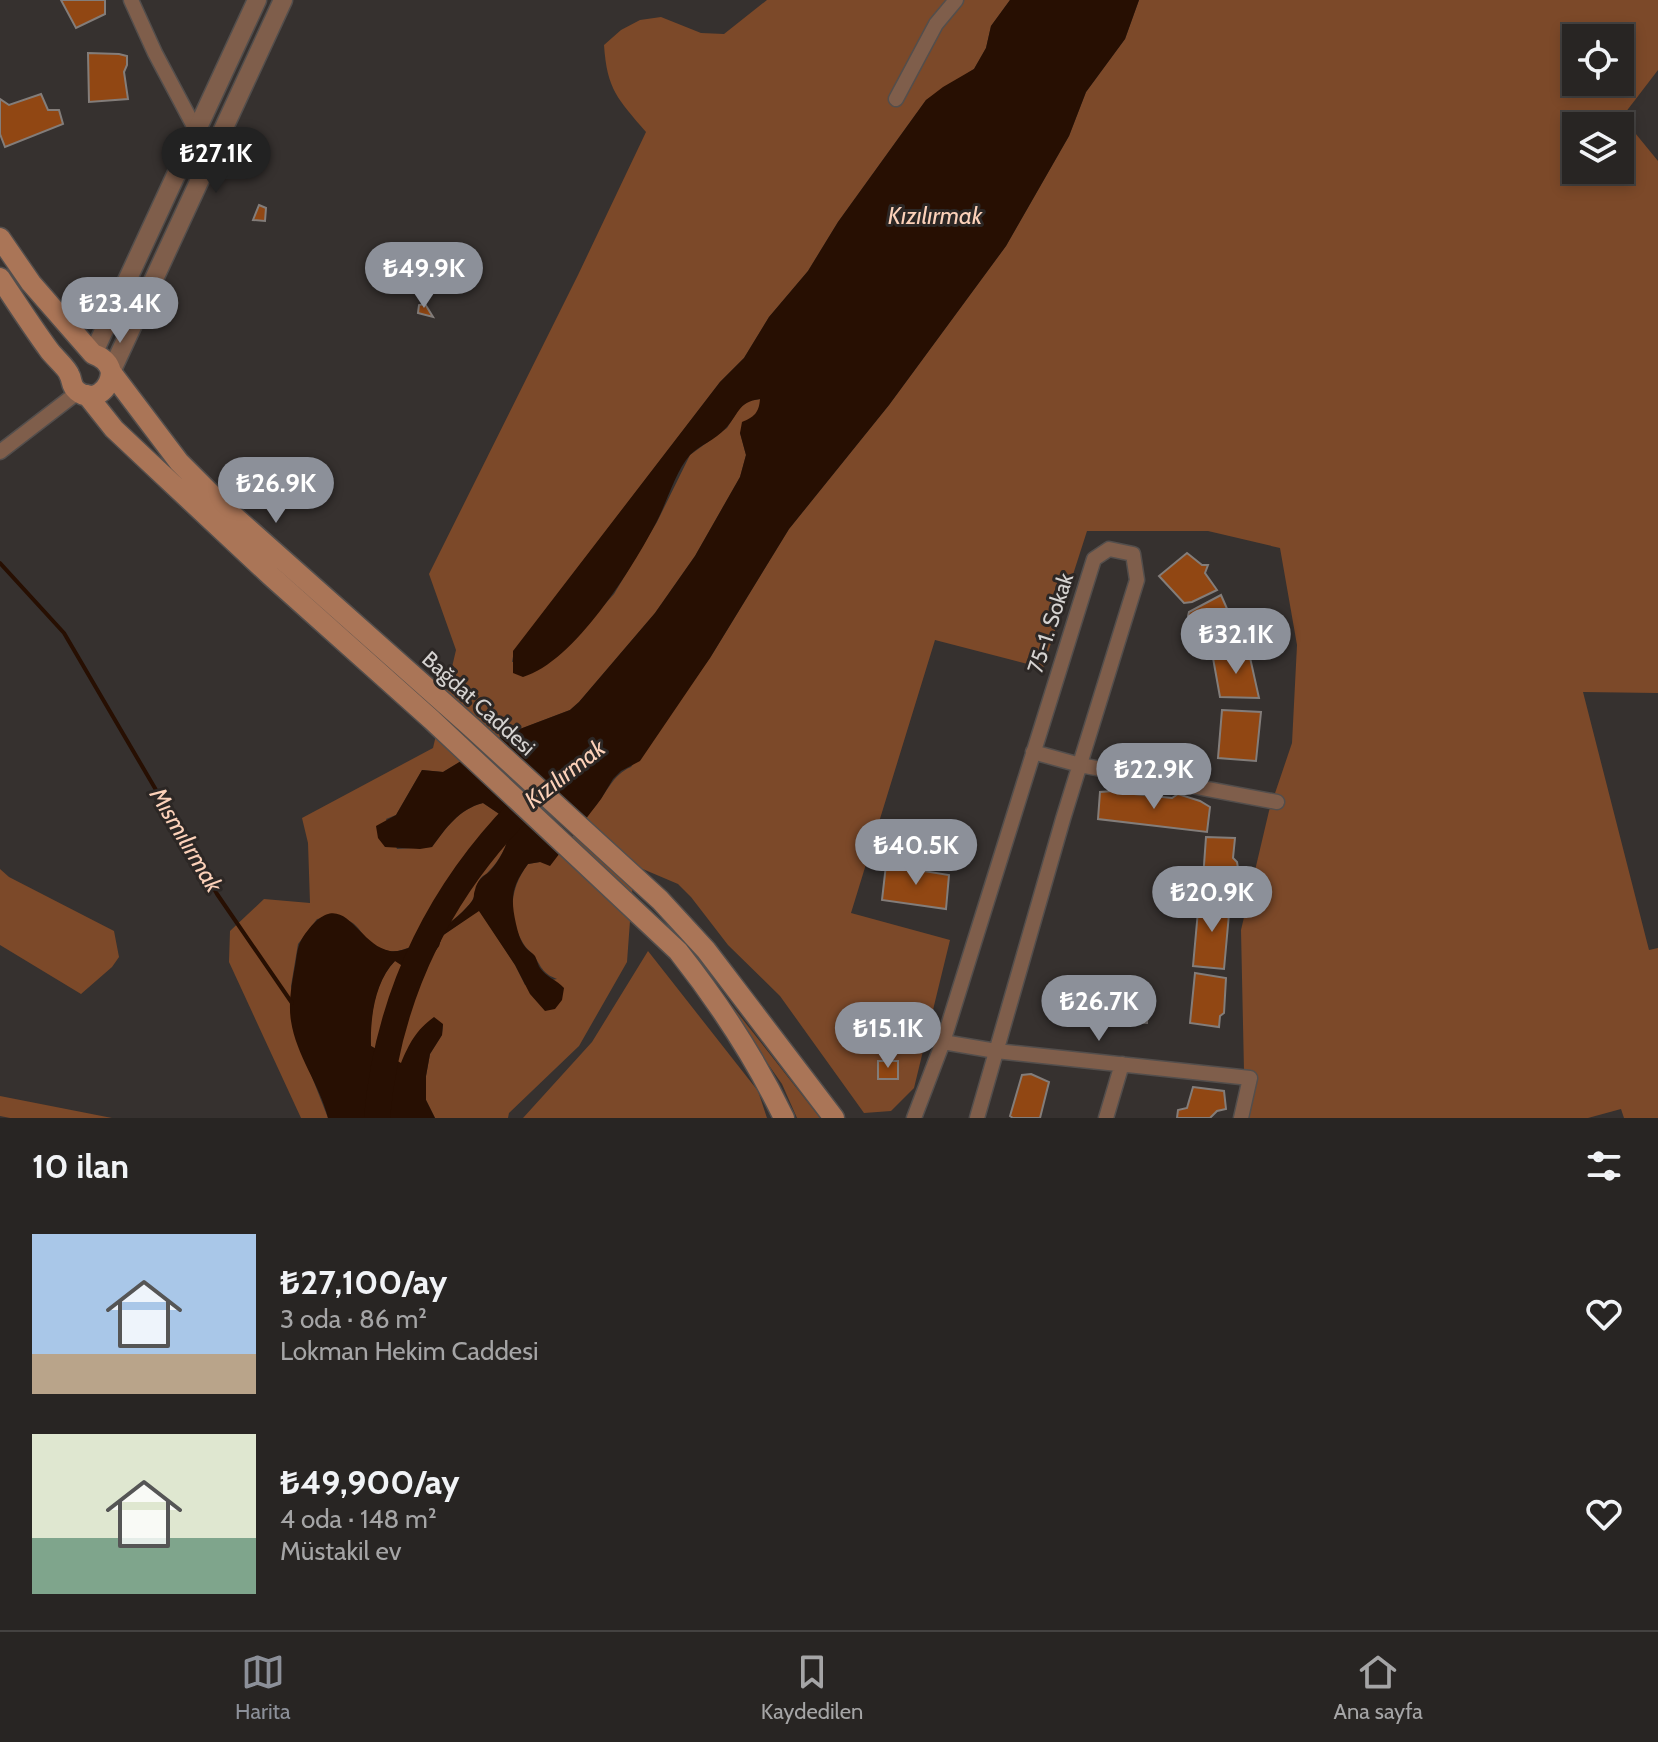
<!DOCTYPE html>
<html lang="tr">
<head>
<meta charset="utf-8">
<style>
	body { margin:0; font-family:Cabin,sans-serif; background:#343130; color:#f1f3f6; height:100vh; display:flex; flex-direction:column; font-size:30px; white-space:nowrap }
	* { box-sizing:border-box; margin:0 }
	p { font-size:26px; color:#a5a5a6 }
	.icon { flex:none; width:44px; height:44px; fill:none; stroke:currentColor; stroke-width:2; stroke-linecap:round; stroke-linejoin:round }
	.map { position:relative; height:1118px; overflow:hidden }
	.side { display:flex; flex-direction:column; background:#282523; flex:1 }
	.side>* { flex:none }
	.buttons { position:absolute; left:1562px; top:24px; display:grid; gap:16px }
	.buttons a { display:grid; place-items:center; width:72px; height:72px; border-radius:0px; background:#282523; box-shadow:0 4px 12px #0003,0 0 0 2px #444241; font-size:40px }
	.price { position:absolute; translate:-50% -68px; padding:0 18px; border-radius:28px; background:#8c9099; color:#fff; font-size:26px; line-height:52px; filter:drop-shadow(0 2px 4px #0008) }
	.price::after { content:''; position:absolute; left:50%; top:48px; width:24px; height:18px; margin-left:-12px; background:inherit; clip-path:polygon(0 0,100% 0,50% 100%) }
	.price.current { background:#222; color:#fff }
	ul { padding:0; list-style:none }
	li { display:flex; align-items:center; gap:24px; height:200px; padding:0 32px }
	li span { display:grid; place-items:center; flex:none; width:224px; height:160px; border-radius:0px; color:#555 }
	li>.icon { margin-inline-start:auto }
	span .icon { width:96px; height:96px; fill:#fffc; stroke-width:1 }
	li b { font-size:34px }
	h2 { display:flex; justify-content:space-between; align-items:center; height:96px; padding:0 32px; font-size:34px }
	.tabs { display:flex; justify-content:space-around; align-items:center; height:112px; border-top:2px solid #444241; background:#282523; font-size:22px; color:#a5a5a6 }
	.tabs a { display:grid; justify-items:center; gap:4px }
	.tabs .current { color:#8c9099 }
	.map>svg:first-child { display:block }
</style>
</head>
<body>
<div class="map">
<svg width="1658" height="1118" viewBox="0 0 1658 1118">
	<rect width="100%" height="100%" fill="#36312f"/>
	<path fill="#7c4929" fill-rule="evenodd" d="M767,0H1010L991,26L986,48L974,69L926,100L838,222L808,271L769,317L744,358L720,382L514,651L512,662L561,653L614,594L657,522L690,455L727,428L739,409L748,401L761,399L760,410L740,433L746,455L740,477L695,556L655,613L579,702L570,710L504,735L443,772L422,770L396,815L386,819L397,849L432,847C446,828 459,809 483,803L511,822C511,838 501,860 489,871C485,876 484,874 480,879C475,886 476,895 472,901C459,919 412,955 389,951C352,943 369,910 317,919L298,944L291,986L294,1031L328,1118H301L229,962L230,931L264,899L310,903L308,843L302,818L433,748L456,650L429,574L578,275L646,132C618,99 607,90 604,45L621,30L640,20L661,17L701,33L724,34Z
		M1139,0H1658V70L1622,117L1658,161V693L1583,692L1649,950L1658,948V1118H1624L1621,1109L1588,1118H1245L1241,930L1269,811L1292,743L1297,645L1280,548L1208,531H1087L1043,668L935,640L851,913L950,940L914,1088L891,1111L864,1113L780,996L728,945L691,897L678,884L638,867L633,880L627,962L579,1046L509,1113L508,1118H435L426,1100V1076L430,1054L442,1035L443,1024L401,1064L371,1046C369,1018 375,981 395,961L426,964L439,946L442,936L479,910L515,965L525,985L557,979C544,974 542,969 535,957C532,952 526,949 523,943C507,915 510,888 528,864L540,862C558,844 576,827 594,808C607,793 612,775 631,767L710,658L789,529L889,405L1006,246L1069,136L1086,92L1125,39ZM1576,38H1620V82H1576ZM1576,126H1620V170H1576Z
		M0,869L9,877L114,931L119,957L112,967L81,994L0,945Z
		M682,942L820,1118H797L782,1084Z
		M648,951L758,1091L767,1118H523L592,1042Z
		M0,1096L112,1118H10L0,1116Z"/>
	<path fill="#270f02" d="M1010,0H1139L1125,39L1086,92L1069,136L1006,246L889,405L789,529L710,658L640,761L621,771L613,779L601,799L550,866L540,862L528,864C512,886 510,897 516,924C518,932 520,941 526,948C528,951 533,953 535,956C537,960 538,965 540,968C546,977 557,980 564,988L562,1000L555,1009L545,1011L530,994L515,965L479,911L442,936L439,946L426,964L404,967L395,961C375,981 370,1018 371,1046L401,1063C409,1044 416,1030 434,1017L443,1024L442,1035L430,1054L426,1076V1100L435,1118H328C320,1085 296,1055 291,1021C288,1003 292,983 295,966C297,955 297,946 303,937C343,879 355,945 390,951C412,955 460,918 472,901C475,897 473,895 475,890C477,880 483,877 490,871C501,859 511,838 511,822L483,803C459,809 446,828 432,847L420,849L385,847L378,838L376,826L396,815L422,770L443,772L504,735L570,710L579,702L655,613L695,556L740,477L746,455L740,433L742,422C754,417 759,413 760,399C737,402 739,415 725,429C715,440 700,445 690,455C676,470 667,502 657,521C633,568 574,662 523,677L513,673V651L720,382L744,358L769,317L808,271L838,222L926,100L943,87L974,69L986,48L991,26Z"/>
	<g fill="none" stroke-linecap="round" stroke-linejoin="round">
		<path stroke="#270f02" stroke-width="4" d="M0,563L64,633L217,894L292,1003"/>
		<path stroke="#270f02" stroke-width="26" d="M377,1118C388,992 443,883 533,797"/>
	</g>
	<path fill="#914713" stroke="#837d7a" stroke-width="2" d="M61,0H105V14L76,28Z
		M88,53L119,54L127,56V65L124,72L128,99L89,102Z
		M41,94L48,110H59L63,124L5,147L0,134V99L9,105Z
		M259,205L266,208L265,221L253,220Z
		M425,304L433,317L418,313L419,305Z
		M1187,553L1202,565H1208L1205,573L1217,590L1192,602L1184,603L1159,576Z
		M1221,595L1242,643L1206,647L1188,616L1189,612Z
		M1245,650L1249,653L1259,698L1220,697L1213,658Z
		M1222,710L1261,712L1256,761L1218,758Z
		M1127,790L1134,794L1172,798L1178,794L1200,801L1210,807L1207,832L1098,819L1100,792Z
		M1206,837L1235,838L1233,858L1237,862L1238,868L1230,870V894L1202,893Z
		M886,865L949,875L946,909L882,900Z
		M1199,900L1230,903L1224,969L1193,966Z
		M1195,973L1226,978L1224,1013L1220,1016L1219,1027L1190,1023Z
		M1082,984L1086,988L1101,991H1126L1134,988L1138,993L1149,994L1147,1023L1062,1018L1063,999L1069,988Z
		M878,1061H898V1079H878Z
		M1031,1074L1049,1082L1040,1118H1013L1010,1116L1022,1075Z
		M1193,1087L1224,1091L1226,1109L1217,1111L1210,1118H1177L1178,1110L1187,1108Z"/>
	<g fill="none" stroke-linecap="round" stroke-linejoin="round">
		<g stroke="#534e4c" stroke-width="17">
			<path id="minor" d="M131,0L155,53L197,132
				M896,99L936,24L956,0
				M0,452L78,392
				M1033,752L1080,765L1277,802
				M943,1042L996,1051L1250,1078L1241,1118
				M914,1118L943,1042L1094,559L1109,549L1133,554L1137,580L1063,819L977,1118
				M1106,1118L1122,1064"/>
		</g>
		<g stroke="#534e4c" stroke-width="21">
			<path id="tertiary" d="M93,354L257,0
				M111,372L283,0"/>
		</g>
		<g stroke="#534e4c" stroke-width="23">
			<path id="secondary" d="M0,238L31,283L93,354C102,357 109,363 111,372L179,462L227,510L471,727L660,900L706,950L834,1118
				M0,278C16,302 32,327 49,350C54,357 67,368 69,374C73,381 70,385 77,391C93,404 110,390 111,372
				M87,395L114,429L148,461L271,576L432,720L678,951C719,1003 755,1058 784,1118"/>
		</g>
		<use href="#minor" stroke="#7f5e4b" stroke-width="14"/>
		<use href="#tertiary" stroke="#7f5e4b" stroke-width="18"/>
		<use href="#secondary" stroke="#aa7557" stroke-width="20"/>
	</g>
	<g text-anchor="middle" stroke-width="6" stroke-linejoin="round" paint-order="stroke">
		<g font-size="22" fill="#d6d3d1" stroke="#2c2725">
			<text transform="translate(1050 623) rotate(-72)" y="8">75-1. Sokak</text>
			<text transform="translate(479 703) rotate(42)" y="8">Bağdat Caddesi</text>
		</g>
		<g font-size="24" font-style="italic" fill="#fcd1b9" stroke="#2c2725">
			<text x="935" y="224">Kızılırmak</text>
			<text transform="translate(565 774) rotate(-38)" y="8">Kızılırmak</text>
			<text transform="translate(186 840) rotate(59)" y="8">Mısmılırmak</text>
		</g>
	</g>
</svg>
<div class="buttons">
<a><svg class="icon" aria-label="locate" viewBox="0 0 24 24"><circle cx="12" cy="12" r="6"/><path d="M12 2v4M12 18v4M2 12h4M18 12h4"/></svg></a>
<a><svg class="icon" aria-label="layers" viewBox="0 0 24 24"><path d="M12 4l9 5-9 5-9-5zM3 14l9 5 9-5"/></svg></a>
</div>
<b class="price current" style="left:216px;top:195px">₺27.1K</b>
<b class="price" style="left:424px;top:310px">₺49.9K</b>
<b class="price" style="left:120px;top:345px">₺23.4K</b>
<b class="price" style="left:276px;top:525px">₺26.9K</b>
<b class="price" style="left:1236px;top:676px">₺32.1K</b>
<b class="price" style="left:1154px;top:811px">₺22.9K</b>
<b class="price" style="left:916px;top:887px">₺40.5K</b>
<b class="price" style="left:1212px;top:934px">₺20.9K</b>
<b class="price" style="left:1099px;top:1043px">₺26.7K</b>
<b class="price" style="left:888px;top:1070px">₺15.1K</b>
</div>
<section class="side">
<h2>10 ilan<svg class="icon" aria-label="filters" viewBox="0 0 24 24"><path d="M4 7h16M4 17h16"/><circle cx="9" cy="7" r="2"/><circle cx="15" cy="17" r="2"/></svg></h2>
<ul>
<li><span style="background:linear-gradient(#a9c7e8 75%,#b9a48a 0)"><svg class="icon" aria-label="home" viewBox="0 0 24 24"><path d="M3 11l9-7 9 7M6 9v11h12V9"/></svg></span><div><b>₺27,100/ay</b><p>3 oda · 86 m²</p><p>Lokman Hekim Caddesi</p></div><svg class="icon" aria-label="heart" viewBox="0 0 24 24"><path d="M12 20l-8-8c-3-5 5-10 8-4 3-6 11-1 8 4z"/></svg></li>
<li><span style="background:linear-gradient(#dfe7d0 65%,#7fa58c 0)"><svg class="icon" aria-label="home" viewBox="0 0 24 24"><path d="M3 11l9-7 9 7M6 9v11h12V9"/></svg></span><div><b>₺49,900/ay</b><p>4 oda · 148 m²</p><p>Müstakil ev</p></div><svg class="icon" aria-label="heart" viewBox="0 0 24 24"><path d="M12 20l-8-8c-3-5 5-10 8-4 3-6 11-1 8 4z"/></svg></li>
</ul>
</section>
<nav class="tabs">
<a class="current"><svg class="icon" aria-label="map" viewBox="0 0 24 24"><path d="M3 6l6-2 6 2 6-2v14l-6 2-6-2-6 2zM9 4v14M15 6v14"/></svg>Harita</a>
<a><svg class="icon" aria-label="saved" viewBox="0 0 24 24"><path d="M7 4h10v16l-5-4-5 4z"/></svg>Kaydedilen</a>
<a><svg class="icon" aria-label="home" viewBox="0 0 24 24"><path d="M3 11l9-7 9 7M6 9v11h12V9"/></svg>Ana sayfa</a>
</nav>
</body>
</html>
